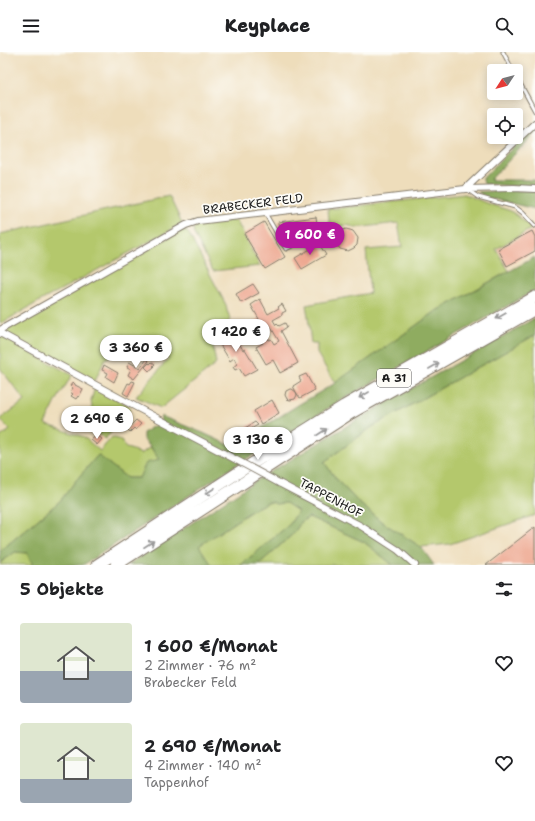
<!DOCTYPE html>
<html lang="de">
<head>
<meta charset="utf-8">
<style>
	body { margin:0; font-family:"Shantell Sans",sans-serif; background:#f6f6f6; color:#202124; height:100vh; display:flex; flex-direction:column; font-size:15px; white-space:nowrap }
	* { box-sizing:border-box; margin:0 }
	p { font-size:13px; color:#757577 }
	.icon { flex:none; width:22px; height:22px; fill:none; stroke:currentColor; stroke-width:2; stroke-linecap:round; stroke-linejoin:round }
	.map { position:relative; height:513px; overflow:hidden }
	.side { display:flex; flex-direction:column; background:#fff; flex:1 }
	.side>* { flex:none }
	.needle { width:26px; rotate:234deg }
	.controls { position:absolute; left:487px; top:12px; display:grid; gap:8px }
	.controls a { display:grid; place-items:center; width:36px; height:36px; border-radius:4px; background:#fff; box-shadow:0 2px 10px #0003; font-size:20px }
	.price { position:absolute; translate:-50% -34px; padding:0 9px; border-radius:14px; background:#fff; color:#222; font-size:13px; line-height:26px; filter:drop-shadow(0 1px 2px #0008) }
	.price::after { content:''; position:absolute; left:50%; top:24px; width:12px; height:9px; margin-left:-6px; background:inherit; clip-path:polygon(0 0,100% 0,50% 100%) }
	.price.on { background:#b5179e; color:#fff }
	ul { padding:0; list-style:none }
	li { display:flex; align-items:center; gap:12px; height:100px; padding:0 20px }
	li span { display:grid; place-items:center; flex:none; width:112px; height:80px; border-radius:4px; color:#555 }
	li>.icon { margin-inline-start:auto }
	span .icon { width:48px; height:48px; fill:#fffc; stroke-width:1 }
	li b { font-size:17px }
	h2 { display:flex; justify-content:space-between; align-items:center; height:48px; padding:0 20px; font-size:17px }
	header { display:flex; justify-content:space-between; align-items:center; height:52px; padding:0 20px; background:#fff; font-size:18px; font-weight:800 }
	.map>svg:first-child { display:block }
</style>
</head>
<body>
<header><svg class="icon" aria-label="menu" viewBox="0 0 24 24"><path d="M4 6h16M4 12h16M4 18h16"/></svg>Keyplace<svg class="icon" aria-label="search" viewBox="0 0 24 24"><circle cx="10" cy="10" r="6"/><path d="M15 15l6 6"/></svg></header>
<div class="map">
<svg width="535" height="513" viewBox="0 0 535 513">
	<rect width="100%" height="100%" fill="#fdfcf7"/>
	<filter id="ink" filterUnits="userSpaceOnUse"><feTurbulence type="fractalNoise" baseFrequency=".025" numOctaves="2"/><feDisplacementMap in="SourceGraphic" scale="8" xChannelSelector="R" yChannelSelector="G"/><feConvolveMatrix kernelMatrix="1 2 1 2 8 2 1 2 1" color-interpolation-filters="sRGB"/></filter>
	<filter id="wash" filterUnits="userSpaceOnUse"><feTurbulence type="fractalNoise" baseFrequency=".012" numOctaves="4" result="noise"/><feDisplacementMap in="SourceGraphic" scale="16" xChannelSelector="R" yChannelSelector="G"/><feGaussianBlur stdDeviation="0.9" result="paint"/><feColorMatrix in="noise" values="0 0 0 0 0 0 0 0 0 0 0 0 0 0 0 0 0 1.4 0 .05"/><feComposite in="paint" operator="in"/></filter>
	<g filter="url(#wash)">
		<rect width="100%" height="100%" fill="#edb"/>
		<path fill="#b4c86c" stroke="#687244" d="M465,142L486,151L511,159L524,169L531,177L496,197L509,219L435,260L335,331L318,303L317,301V292H311L308,264L306,253L370,241L366,198L402,195L398,171L355,176C345,170 341,175 330,178L328,157Z
			M169,144L182,171L180,173L40,249L0,272V182Z
			M236,168L260,214L213,219L195,184C193,180 192,176 197,173Z
			M182,178L187,180L189,182L226,253L227,259L231,268L208,282L212,289L216,312L161,356L136,345L169,306L137,289L105,307L96,327L91,329L6,282V278Z
			M535,283V463L450,492L421,495L382,470L358,450L337,428L324,410L372,375Z
			M0,285H2L72,323L58,346L45,372L84,385L100,399L112,385L120,388L123,390L124,394L126,396L133,398L141,402L150,395L160,408L146,412L139,426H127L98,403L78,426L60,449L0,499V385L10,378L0,367L25,349L0,316Z
			M95,335L129,354L130,357L129,360L105,387L87,373L92,355L91,349Z
			M268,450H272L276,452L286,451L298,459L290,472L241,513H212L198,494L256,456Z
			M309,465L364,490L393,513H258L294,481L301,470Z
			M15,500L27,501L33,513H0V511Z"/>
		<path fill="#8fac60" stroke="#56643e" d="M535,73V81L490,128H535V135L484,132L483,129V126Z
			M514,138L535,139V157L485,145L478,140Z
			M535,205V238L340,349L233,415L83,513H33L27,501L15,500L0,511V499L60,449L78,426L98,403L127,426H139L146,411L159,408L153,398L143,387V381L152,375L160,372L161,364L203,381L229,393L241,389L298,353L332,333L435,260Z
			M535,266V283L372,375L324,410L337,428L358,450L382,470L421,495L434,513H393L364,490L309,465L301,470L294,481L258,513H241L290,472L298,459L286,451L276,452L272,450H268L256,456L199,494L212,513H128L257,428L355,369Z"/>
		<g id="blocks">
			<path fill="#eea992" d="M316,165L318,178L280,183L278,170Z
				M264,170L285,205L265,217L244,182Z
				M346,177L350,178L353,179L358,186L357,193L354,196L348,199L340,197L336,191V187L333,186L335,182L337,183L343,178Z
				M532,179L535,185V199L507,214L498,197Z
				M319,192L326,203L302,217L295,206Z
				M253,232L259,241L241,251L236,242Z
				M260,247L268,262L279,256L278,255L282,252L286,259L282,261V263L273,268L276,273L277,272L279,274L285,271L287,275L281,279L298,311L280,321L273,308L266,312L256,295L263,291L261,288L267,284L269,288L271,287L274,292L279,289L269,272L257,278L253,271L259,267L251,253Z
				M231,277L243,298L245,297L257,317L244,324L239,316L235,318L233,315L237,312L234,306L230,309L216,286Z
				M147,307L149,309L134,327L128,323L131,317L127,315L129,310L140,316Z
				M152,310L155,312L153,314L154,315L149,319L145,315L149,311L150,312Z
				M104,313L118,321L114,330L106,325L108,321L102,318Z
				M306,322L315,338L300,346L296,340L297,343L295,347L290,348L287,347L285,343L286,339L290,337H292L296,340L293,334L301,329L299,325Z
				M132,329L135,330L128,344L123,341L128,331L130,332Z
				M73,330L75,332V333L83,337L79,345L78,344L76,347L71,344L73,342L70,340L73,336L70,334Z
				M272,348L279,361L261,372L254,359Z
				M136,368L141,372L136,378L134,376L130,380L127,377Z
				M255,370L258,373L247,379L245,376Z
				M97,383L102,387L97,393L91,388Z
				M535,475V513H486Z"/>
		</g>
	</g>
	<g filter="url(#ink)">
		<use href="#blocks" fill-opacity="0" stroke="#857c6c" stroke-width="1"/>
		<g fill="none" stroke-linecap="round" stroke-linejoin="round">
			<g stroke="#857c6c" stroke-width="5">
				<path id="service" d="M503,0L513,19
					M516,24L535,59
					M468,138L478,145L515,155L523,161L535,174
					M265,161L286,197L310,185L323,183"/>
			</g>
			<g stroke="#857c6c" stroke-width="8">
				<path id="minor" d="M465,137L535,71
					M0,278L186,173L198,169L465,137L514,136L535,137
					M0,281L136,355L229,404
					M279,431L361,474L398,498L415,513"/>
			</g>
			<g stroke="#857c6c" stroke-width="13">
				<path id="motorway" d="M97,513L242,418L344,354L535,245
					M116,513L351,361L535,257"/>
			</g>
			<use href="#service" stroke="#fff" stroke-width="3"/>
			<use href="#minor" stroke="#fff" stroke-width="6"/>
			<use href="#motorway" stroke="#fff" stroke-width="11"/>
			<g stroke="#857c6c" stroke-width="8" stroke-linecap="butt">
				<path id="minor-bridge" d="M229,404L279,431"/>
			</g>
			<use href="#minor-bridge" stroke="#fff" stroke-width="6"/>
		</g>
		<defs><path id="oneway-shaft" d="M-6 0H5M1.5-3L5.5 0L1.5 3" fill="none" stroke-width="1.6" stroke-linecap="round" stroke-linejoin="round"/></defs>
		<g stroke="#999">
			<use href="#oneway-shaft" transform="translate(501 264) rotate(150)"/>
			<use href="#oneway-shaft" transform="translate(434 314) rotate(-30)"/>
			<use href="#oneway-shaft" transform="translate(364 343) rotate(150)"/>
			<use href="#oneway-shaft" transform="translate(322 380) rotate(-33)"/>
			<use href="#oneway-shaft" transform="translate(210 439) rotate(147)"/>
			<use href="#oneway-shaft" transform="translate(149 492) rotate(-33)"/>
		</g>
	</g>
	<g text-anchor="middle" stroke-width="3.5" stroke-linejoin="round" paint-order="stroke">
		<rect fill="#fdfcf7" stroke="#605f5e" stroke-width="1" x="377" y="317" width="34" height="18" rx="3"/>
		<g font-size="11" font-weight="bold" fill="#1c1c1c">
			<text x="394" y="330">A 31</text>
		</g>
		<g font-size="12" fill="#1c1c1c" stroke="#fdfcf7">
			<text transform="translate(253 152) rotate(-7)" y="4">BRABECKER FELD</text>
			<text transform="translate(331 446) rotate(28)" y="4">TAPPENHOF</text>
		</g>
	</g>
</svg>
<div class="controls">
<a><svg class="needle" viewBox="-14 -14 28 28"><path d="M0-13l5 13h-10z" fill="#e53935"/><path d="M0 13l5-13h-10z" fill="#757577"/></svg></a>
<a><svg class="icon" aria-label="locate" viewBox="0 0 24 24"><circle cx="12" cy="12" r="6"/><path d="M12 2v4M12 18v4M2 12h4M18 12h4"/></svg></a>
</div>
<b class="price on" style="left:310px;top:204px">1 600 €</b>
<b class="price" style="left:236px;top:301px">1 420 €</b>
<b class="price" style="left:136px;top:317px">3 360 €</b>
<b class="price" style="left:97px;top:388px">2 690 €</b>
<b class="price" style="left:258px;top:409px">3 130 €</b>
</div>
<section class="side">
<h2>5 Objekte<svg class="icon" aria-label="filters" viewBox="0 0 24 24"><path d="M4 7h16M4 17h16"/><circle cx="9" cy="7" r="2"/><circle cx="15" cy="17" r="2"/></svg></h2>
<ul>
<li><span style="background:linear-gradient(#dfe7d0 60%,#9aa5b1 0)"><svg class="icon" aria-label="home" viewBox="0 0 24 24"><path d="M3 11l9-7 9 7M6 9v11h12V9"/></svg></span><div><b>1 600 €/Monat</b><p>2 Zimmer · 76 m²</p><p>Brabecker Feld</p></div><svg class="icon" aria-label="heart" viewBox="0 0 24 24"><path d="M12 20l-8-8c-3-5 5-10 8-4 3-6 11-1 8 4z"/></svg></li>
<li><span style="background:linear-gradient(#dfe7d0 70%,#9aa5b1 0)"><svg class="icon" aria-label="home" viewBox="0 0 24 24"><path d="M3 11l9-7 9 7M6 9v11h12V9"/></svg></span><div><b>2 690 €/Monat</b><p>4 Zimmer · 140 m²</p><p>Tappenhof</p></div><svg class="icon" aria-label="heart" viewBox="0 0 24 24"><path d="M12 20l-8-8c-3-5 5-10 8-4 3-6 11-1 8 4z"/></svg></li>
</ul>
</section>
</body>
</html>
